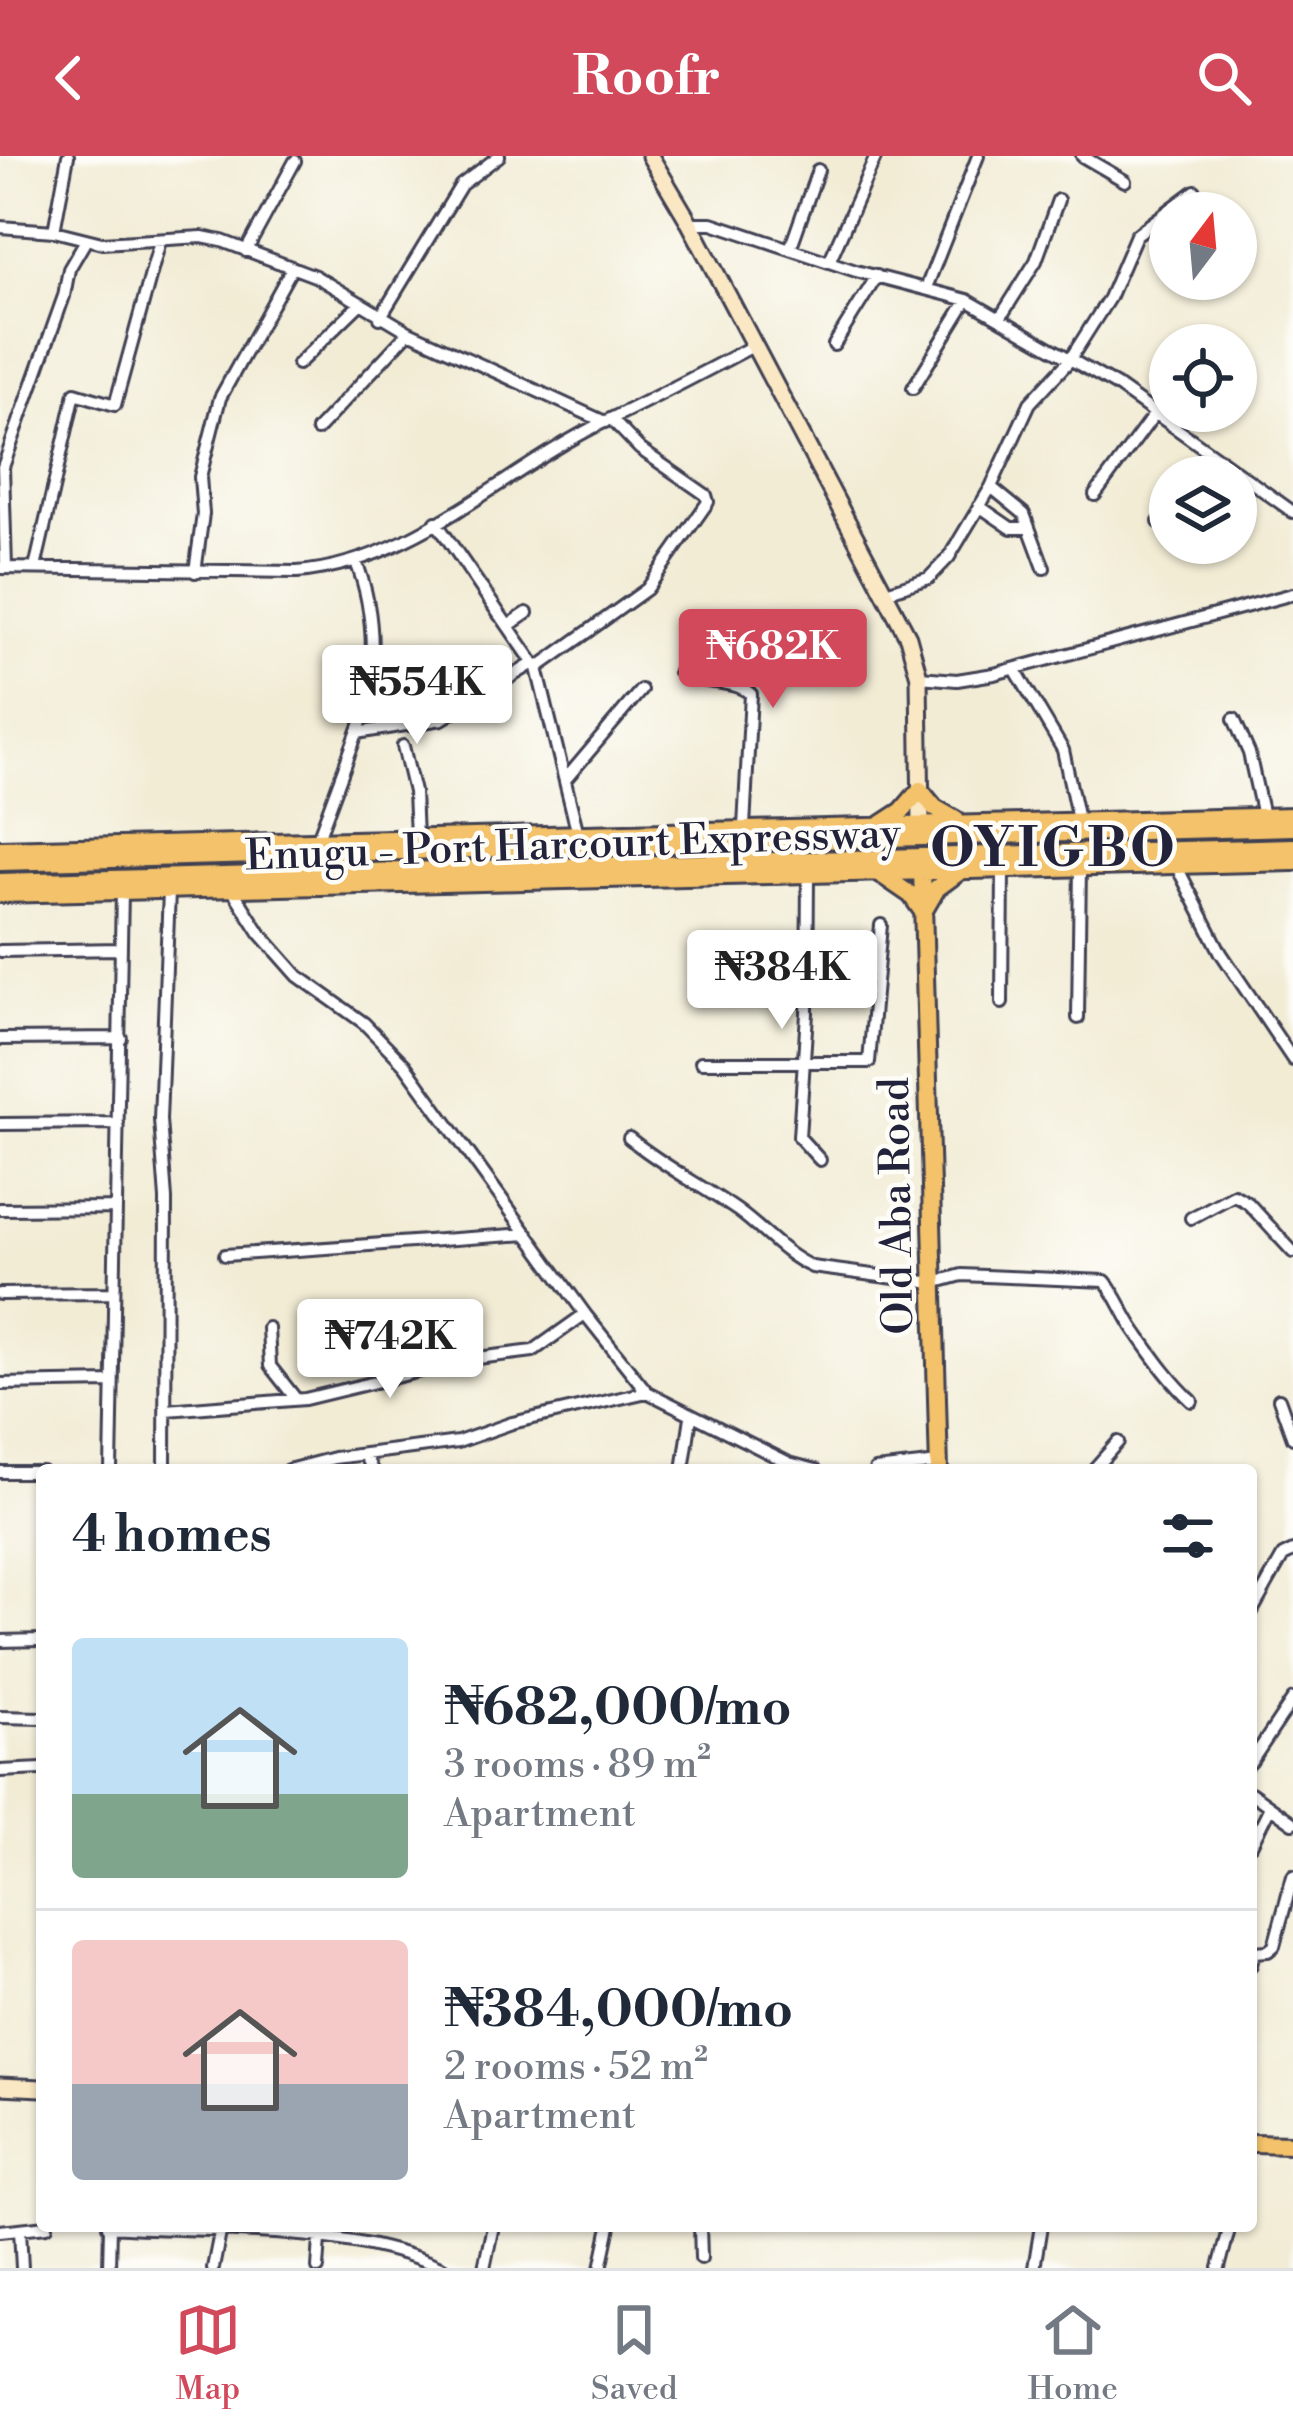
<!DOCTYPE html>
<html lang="en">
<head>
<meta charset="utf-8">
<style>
	body { margin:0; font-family:"Libre Bodoni",serif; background:#f2f2f3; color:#1f2937; height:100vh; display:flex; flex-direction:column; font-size:45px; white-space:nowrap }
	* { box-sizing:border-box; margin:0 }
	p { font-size:39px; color:#747a83 }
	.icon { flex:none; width:66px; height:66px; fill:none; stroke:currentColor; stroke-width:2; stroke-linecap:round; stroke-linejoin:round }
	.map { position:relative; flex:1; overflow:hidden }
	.sheet { position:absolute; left:36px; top:1308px; width:1221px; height:768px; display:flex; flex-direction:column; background:#fff; border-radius:12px; box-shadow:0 3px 9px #0004 }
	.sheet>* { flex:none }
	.needle { width:78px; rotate:16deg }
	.fabs { position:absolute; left:1149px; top:36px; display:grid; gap:24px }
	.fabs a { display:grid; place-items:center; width:108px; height:108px; border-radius:50%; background:#fff; box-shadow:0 3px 9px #0004; font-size:60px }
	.price { position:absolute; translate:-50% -102px; padding:0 27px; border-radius:12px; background:#fff; color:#222; font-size:39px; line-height:78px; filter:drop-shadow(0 3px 6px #0008) }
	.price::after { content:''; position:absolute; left:50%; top:72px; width:36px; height:27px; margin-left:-18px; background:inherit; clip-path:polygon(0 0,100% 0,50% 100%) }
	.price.active { background:#d1495b; color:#fff }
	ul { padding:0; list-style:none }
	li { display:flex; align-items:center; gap:36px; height:300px; padding:0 36px }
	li+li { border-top:3px solid #e0e1e3 }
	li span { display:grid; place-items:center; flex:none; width:336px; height:240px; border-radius:12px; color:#555 }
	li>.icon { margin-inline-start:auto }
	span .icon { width:144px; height:144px; fill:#fffc; stroke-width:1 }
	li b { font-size:51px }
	h2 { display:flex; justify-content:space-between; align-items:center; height:144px; padding:0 36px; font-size:51px }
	header { display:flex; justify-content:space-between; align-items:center; height:156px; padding:0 36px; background:#d1495b; color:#fff; font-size:54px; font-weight:700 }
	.tab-bar { display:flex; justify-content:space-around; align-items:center; height:168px; border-top:3px solid #e0e1e3; background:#fff; font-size:33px; color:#747a83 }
	.tab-bar a { display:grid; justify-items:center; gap:6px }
	.tab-bar .active { color:#d1495b }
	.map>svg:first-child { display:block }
</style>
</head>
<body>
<header><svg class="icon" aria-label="back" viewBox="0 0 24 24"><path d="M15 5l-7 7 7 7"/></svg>Roofr<svg class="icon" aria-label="search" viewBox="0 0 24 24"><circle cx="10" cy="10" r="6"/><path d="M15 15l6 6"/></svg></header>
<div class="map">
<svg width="1293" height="2112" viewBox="0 0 1293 2112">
	<rect width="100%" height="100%" fill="#fdfcf7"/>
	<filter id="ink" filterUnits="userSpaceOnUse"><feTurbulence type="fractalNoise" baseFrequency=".00833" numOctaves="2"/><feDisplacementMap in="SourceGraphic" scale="24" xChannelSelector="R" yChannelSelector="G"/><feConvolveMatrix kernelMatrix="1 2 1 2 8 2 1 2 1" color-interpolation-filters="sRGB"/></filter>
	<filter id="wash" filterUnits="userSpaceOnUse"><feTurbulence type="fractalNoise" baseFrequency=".004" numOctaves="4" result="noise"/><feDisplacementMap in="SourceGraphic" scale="48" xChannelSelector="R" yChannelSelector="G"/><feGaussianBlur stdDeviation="2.7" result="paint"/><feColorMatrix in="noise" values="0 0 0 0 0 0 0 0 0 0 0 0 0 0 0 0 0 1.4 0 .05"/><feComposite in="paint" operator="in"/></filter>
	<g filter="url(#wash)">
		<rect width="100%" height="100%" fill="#f2ecd5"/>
	</g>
	<g filter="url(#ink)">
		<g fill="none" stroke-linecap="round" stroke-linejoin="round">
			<g stroke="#414052" stroke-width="16">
				<path id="street" d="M1082,0L1125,25
					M689,67H712L856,115L967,144L1117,230L1293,356
					M0,71L54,75L102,87L202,81L222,85L315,120L409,176L605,266
					M54,75L68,0
					M790,93L818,14
					M246,95L295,5
					M829,106L876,0
					M926,132L978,0
					M380,162L461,29L499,0
					M1000,162L1036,105L1058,44
					M834,189L877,120
					M298,208L361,147
					M913,232L967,144
					M317,274L409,176
					M1203,321L1220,303
					M991,331L1024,358L1044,412
					M1095,339L1156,256
					M979,350L1011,372H1029
					M1159,366L1170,355
					M356,406C376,455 378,527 357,577
					M0,412L297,416C413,407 503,315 604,266C655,242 704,216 753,190
					M6,412L3,311L64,140L69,113L86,84
					M35,412L75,237L115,249L160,85
					M195,416L203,358L200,321L220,242L292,112
					M886,436L929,422L949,401L991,331L1030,247L1069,205L1109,142L1136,79L1195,35
					M500,460L436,366L537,512L578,678
					M508,470L527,457
					M591,474L537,512L647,433L708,346L706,339L640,293L612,264
					M1015,513L1063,594L1078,664
					M679,516C702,530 732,522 751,538L744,671
					M919,521L957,524L994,518L1293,438
					M1234,563L1249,597L1263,660
					M403,590L414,636L416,681
					M565,624L641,534
					M317,685L357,577L442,563L532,508
					M1176,709L1221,797L1293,904
					M808,718L807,857L799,981L820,1004
					M232,733L260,777L298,820L364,867L405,909L585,1158L647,1236L789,1307L816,1314
					M0,795L121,793
					M1002,847L1003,712
					M1078,862L1080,709
					M0,883L121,882
					M701,906H869L881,769
					M0,968L118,967
					M629,982C663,1010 701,1029 738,1055C763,1073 783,1098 812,1111L933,1127L962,1119L1105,1125C1118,1140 1124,1160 1136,1176C1153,1200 1170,1225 1192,1245
					M0,1053L116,1052
					M1191,1062L1234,1039L1248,1047L1293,1096
					M225,1099L528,1078
					M0,1138L114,1137
					M268,1172L270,1210L296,1243
					M0,1228L112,1226
					M1279,1243L1293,1282
					M167,1254L305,1243L470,1203L533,1195L585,1158
					M364,1298L372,1314
					M111,1314L122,735
					M165,1314L166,1043L160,964L169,735
					M288,1314L334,1302L458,1286L512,1267L647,1236
					M683,1314L691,1261
					M875,1314L939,1307
					M1093,1314L1118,1286
					M0,1316H42
					M1251,1457L1283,1400L1293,1395
					M0,1485L42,1484
					M0,1561L42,1562
					M1251,1606L1293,1543
					M0,1615L42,1613
					M1251,1637L1293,1667
					M1251,1689L1269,1653
					M1251,1809L1254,1796L1268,1795L1274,1790L1293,1720
					M108,2070C214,2077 345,2068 443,2112
					M700,2070L701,2102
					M20,2073L22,2112
					M0,2075L47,2070
					M109,2112L110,2070
					M213,2112L220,2077
					M318,2112L320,2083
					M484,2112L493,2070
					M601,2112L610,2070
					M1034,2112L1041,2070
					M1219,2112L1230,2070"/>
			</g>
			<g stroke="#414052" stroke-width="21">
				<path id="secondary" d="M650,0L688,64L908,481L919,521L921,667
					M0,1930L42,1932"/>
			</g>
			<g stroke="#414052" stroke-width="22">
				<path id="primary" d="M882,668L902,655L920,634L935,652L956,664
					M0,693L1293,660
					M922,713L939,1314
					M876,715L911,739L923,756L937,732L963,713
					M0,738L1293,706
					M1251,1987L1293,1988"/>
			</g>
			<g stroke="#414052" stroke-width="24">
				<path id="highway" d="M0,705L1293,670
					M0,727L1293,692"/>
			</g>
			<use href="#street" stroke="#fff" stroke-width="10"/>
			<use href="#secondary" stroke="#fae7c3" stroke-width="15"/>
			<use href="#primary" stroke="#f3c26a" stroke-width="16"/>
			<use href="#highway" stroke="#f3c26a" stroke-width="18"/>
		</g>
	</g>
	<g text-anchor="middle" stroke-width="9" stroke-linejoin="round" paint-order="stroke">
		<g font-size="42" fill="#22223b" stroke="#fdfcf7">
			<text transform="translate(573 687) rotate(-2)" y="15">Enugu - Port Harcourt Expressway</text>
			<text transform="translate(895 1050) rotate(-91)" y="15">Old Aba Road</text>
		</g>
		<g font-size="54" font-weight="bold" letter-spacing="3" fill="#22223b" stroke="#fdfcf7">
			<text x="1054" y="710">OYIGBO</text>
		</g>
	</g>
</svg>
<div class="fabs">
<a><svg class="needle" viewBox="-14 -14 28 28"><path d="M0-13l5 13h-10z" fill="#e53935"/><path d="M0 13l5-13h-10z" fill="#747a83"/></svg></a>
<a><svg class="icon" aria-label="locate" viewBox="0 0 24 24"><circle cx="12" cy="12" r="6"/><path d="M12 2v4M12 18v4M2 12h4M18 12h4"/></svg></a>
<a><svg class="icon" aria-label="layers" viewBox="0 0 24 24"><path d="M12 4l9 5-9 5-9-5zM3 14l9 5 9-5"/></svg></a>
</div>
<b class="price active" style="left:773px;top:555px">₦682K</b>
<b class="price" style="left:417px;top:591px">₦554K</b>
<b class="price" style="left:782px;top:876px">₦384K</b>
<b class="price" style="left:390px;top:1245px">₦742K</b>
<section class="sheet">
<h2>4 homes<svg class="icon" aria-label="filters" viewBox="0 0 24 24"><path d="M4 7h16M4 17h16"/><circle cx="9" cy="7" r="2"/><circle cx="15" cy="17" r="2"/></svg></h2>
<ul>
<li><span style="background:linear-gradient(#bfe0f5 65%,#7fa58c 0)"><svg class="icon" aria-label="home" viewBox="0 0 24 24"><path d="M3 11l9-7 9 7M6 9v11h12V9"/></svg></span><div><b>₦682,000/mo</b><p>3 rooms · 89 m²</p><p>Apartment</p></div></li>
<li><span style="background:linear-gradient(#f6c9c9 60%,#9aa5b1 0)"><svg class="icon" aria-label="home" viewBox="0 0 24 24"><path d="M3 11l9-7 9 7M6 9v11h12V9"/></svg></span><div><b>₦384,000/mo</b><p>2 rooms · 52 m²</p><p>Apartment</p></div></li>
</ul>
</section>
</div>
<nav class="tab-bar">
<a class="active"><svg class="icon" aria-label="map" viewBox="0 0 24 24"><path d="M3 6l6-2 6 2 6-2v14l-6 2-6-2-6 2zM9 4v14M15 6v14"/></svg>Map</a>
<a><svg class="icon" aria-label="saved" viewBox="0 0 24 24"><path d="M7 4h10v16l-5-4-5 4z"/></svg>Saved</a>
<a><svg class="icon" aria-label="home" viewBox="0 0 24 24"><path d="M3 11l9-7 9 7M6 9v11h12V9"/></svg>Home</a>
</nav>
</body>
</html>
